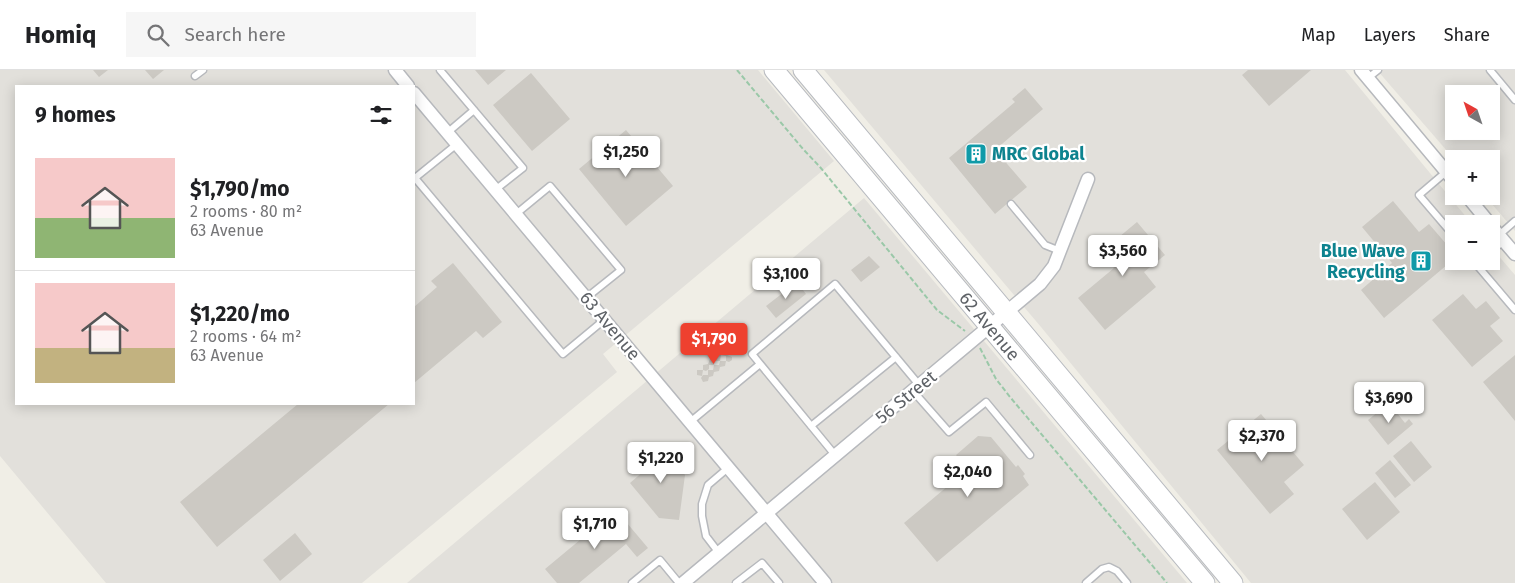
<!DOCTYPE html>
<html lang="en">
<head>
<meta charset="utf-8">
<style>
	body { margin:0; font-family:"Fira Sans",sans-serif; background:#f6f6f6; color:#202124; height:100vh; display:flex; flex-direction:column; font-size:19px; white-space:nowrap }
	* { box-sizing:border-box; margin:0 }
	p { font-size:16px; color:#757577 }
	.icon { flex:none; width:28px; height:28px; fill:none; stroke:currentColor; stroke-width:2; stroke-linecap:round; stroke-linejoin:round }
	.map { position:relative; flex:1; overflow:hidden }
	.sheet { position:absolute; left:15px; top:15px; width:400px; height:320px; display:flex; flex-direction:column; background:#fff; border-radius:0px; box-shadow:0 2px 12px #0003 }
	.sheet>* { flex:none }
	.needle { width:32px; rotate:320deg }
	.tools { position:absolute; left:1445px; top:15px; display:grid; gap:10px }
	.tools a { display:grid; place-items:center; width:55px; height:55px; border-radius:0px; background:#fff; box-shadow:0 2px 12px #0003; font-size:25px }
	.price { position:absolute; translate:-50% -42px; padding:0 11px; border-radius:5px; background:#fff; color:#222; font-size:16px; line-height:32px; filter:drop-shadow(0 1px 2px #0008) }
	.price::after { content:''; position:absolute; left:50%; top:30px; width:15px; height:11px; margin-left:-8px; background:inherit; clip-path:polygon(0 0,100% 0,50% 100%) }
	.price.current { background:#ee412f; color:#fff }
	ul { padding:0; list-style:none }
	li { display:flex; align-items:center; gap:15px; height:125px; padding:0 20px }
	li+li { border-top:1px solid #e0e0e0 }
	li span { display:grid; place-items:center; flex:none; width:140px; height:100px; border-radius:0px; color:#555 }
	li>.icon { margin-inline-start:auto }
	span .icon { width:60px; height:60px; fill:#fffc; stroke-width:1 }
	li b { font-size:21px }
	h2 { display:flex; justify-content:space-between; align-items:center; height:60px; padding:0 20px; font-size:21px }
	header { display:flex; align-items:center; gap:30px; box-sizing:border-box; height:70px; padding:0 25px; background:#fff; border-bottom:1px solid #e0e0e0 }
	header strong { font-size:24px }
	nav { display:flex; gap:28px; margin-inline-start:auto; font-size:18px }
	.search { width:350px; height:45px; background:#f6f6f6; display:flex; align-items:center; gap:12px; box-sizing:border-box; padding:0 18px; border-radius:0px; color:#757577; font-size:19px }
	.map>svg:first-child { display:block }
</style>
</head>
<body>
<header>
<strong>Homiq</strong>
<div class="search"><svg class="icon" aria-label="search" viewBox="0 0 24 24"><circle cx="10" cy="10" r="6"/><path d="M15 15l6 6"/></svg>Search here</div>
<nav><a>Map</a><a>Layers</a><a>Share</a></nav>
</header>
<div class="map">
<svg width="1515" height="513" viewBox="0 0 1515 513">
	<rect width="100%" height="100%" fill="#f0eee6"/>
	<path fill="#e2e0db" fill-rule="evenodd" d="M0,0H758L834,91L603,284L617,302L362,513H106L0,386ZM16,16H414V334H16Z
		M824,0H1345L1472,154H1454V191H1491V177L1515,205V513H1251L1041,257Z
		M1377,0H1515V161L1485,126H1491V89H1454ZM1454,24H1491V61H1454Z
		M864,128L1187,513H407Z"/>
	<path fill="#ccc9c3" d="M93,0H108L99,7Z
		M145,0H164L153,9Z
		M475,0H506L488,15Z
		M1248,0H1311L1269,36L1242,5Z
		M531,3L570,49L532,81L493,35Z
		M1025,18L1043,39L995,80L1027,117L995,144L949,88L1015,32L1012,29Z
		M626,60L673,116L626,156L579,99Z
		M1393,131L1419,162L1429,154L1454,183V189L1384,248L1361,220L1392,193L1362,157Z
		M1137,152L1165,185L1144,202L1156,217L1105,260L1078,228L1114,198L1101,182Z
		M869,186L880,197L861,212L851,200Z
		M453,193L502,252L483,268L476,261L414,313V237L437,217L431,211Z
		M797,212L806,224L776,248L766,236Z
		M1463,224L1476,239L1486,231L1500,248L1490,256L1503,271L1472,297L1432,250Z
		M724,278L727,280V285L732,287V290L729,292L726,291L725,296L720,297L719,301L714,302L713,306L709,307L708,311L703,312L701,308L703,305H708V300H713L714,295H719L720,291H715L714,295H709V299L706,301L703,300L702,306L697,305V300H703V295L708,294L710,289H714L716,284L721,285L720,291H726V286L721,285L720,282Z
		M1515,285V351L1483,312Z
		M1389,333L1405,353L1409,349L1413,354L1388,375L1368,350Z
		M298,334H389L217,477L180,432Z
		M1261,344L1304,395L1284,412L1294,424L1270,444L1217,380Z
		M978,366L991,367L1016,397L1018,395L1025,404L1023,406L1029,415L937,492L904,453L968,399L956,385Z
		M1411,371L1432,397L1414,412L1393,386Z
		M660,374L685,405L679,450L659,448L630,413L645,400L638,392Z
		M1390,390L1411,415L1395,428L1375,403Z
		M1375,412L1400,442L1367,470L1342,439Z
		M616,440L648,478L637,487L626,474L579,513H557L545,499Z
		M295,463L312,484L280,511L263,490Z"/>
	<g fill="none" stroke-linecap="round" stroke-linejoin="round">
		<g stroke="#b7b9bd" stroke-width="9">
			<path id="lane" d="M440,0L523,98L495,120
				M1490,0L1515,30
				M195,6L203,0
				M1368,8L1378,0
				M447,63L474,40
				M457,74L415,108L551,270L563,284L604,250
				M1446,102L1419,125L1454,166
				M1011,134L1045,175L1060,181
				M516,144L550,116L621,200L586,228
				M1499,165L1515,151
				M1491,181L1504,171
				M1479,191L1476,194L1515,240
				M913,321L949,362L986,332L1030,385
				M690,352L760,294
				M811,356L896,287
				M835,385L752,284L835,214L920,316
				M719,483L706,466L702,446V434L708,415L728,398
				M632,513L660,490L679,513
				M736,513L762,493L779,513
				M1086,513L1102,499L1109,497L1117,501L1127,513"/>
		</g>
		<g stroke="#b7b9bd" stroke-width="15">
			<path id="street" d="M395,0L408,16
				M1361,0L1454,111
				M414,23L825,513
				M1467,126L1490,154
				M1491,156L1515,184
				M683,513L1040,214L1054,196L1088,109"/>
		</g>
		<g stroke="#b8bbc0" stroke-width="21">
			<g id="secondary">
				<path id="s1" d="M774,0L1205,513"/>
				<path d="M803,0L1233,513"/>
			</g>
		</g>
		<path stroke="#9ac8a8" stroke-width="2" stroke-dasharray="5 2.5" stroke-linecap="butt" d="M737,0L803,79L820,97L937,240L965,261
			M980,278L996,309L1010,327L1167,513"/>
		<use href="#lane" stroke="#fff" stroke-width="6"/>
		<use href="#street" stroke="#fff" stroke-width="12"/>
		<use href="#secondary" stroke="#fff" stroke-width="19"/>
	</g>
	<defs>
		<g id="building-square" transform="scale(1.125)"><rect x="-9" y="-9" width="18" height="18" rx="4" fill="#0f9aa8" stroke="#fff"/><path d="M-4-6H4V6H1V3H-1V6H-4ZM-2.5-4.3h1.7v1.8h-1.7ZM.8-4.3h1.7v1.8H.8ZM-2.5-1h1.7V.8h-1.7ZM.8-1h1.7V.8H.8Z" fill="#fff"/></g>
	</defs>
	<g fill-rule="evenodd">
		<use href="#building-square" x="976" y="84"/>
		<use href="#building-square" x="1421" y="191"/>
	</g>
	<g text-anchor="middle" stroke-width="4.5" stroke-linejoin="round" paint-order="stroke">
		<g font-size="18" font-weight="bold" fill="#0d838f" stroke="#fff" text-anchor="start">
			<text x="992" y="90">MRC Global</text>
			<text x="1405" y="187" text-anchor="end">Blue Wave<tspan x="1405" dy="21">Recycling</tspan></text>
		</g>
		<g font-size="18" fill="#5e6267" stroke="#fff">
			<text transform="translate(610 256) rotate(50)" y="6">63 Avenue</text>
			<text dy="6" stroke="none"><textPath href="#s1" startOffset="335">62 Avenue</textPath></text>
			<text transform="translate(906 327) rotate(-39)" y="6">56 Street</text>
		</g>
	</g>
</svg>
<div class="tools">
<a><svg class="needle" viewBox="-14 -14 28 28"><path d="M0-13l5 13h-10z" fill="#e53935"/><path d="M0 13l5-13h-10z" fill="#757577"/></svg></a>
<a>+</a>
<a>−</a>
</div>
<b class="price" style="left:626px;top:108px">$1,250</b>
<b class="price" style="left:1123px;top:207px">$3,560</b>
<b class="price" style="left:786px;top:230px">$3,100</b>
<b class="price current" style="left:714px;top:295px">$1,790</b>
<b class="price" style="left:1389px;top:354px">$3,690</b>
<b class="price" style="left:1262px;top:392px">$2,370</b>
<b class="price" style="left:661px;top:414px">$1,220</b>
<b class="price" style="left:968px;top:428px">$2,040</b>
<b class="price" style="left:595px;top:480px">$1,710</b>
<section class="sheet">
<h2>9 homes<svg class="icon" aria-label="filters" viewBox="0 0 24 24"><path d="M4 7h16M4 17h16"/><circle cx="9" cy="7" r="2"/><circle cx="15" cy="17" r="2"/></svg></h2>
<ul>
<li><span style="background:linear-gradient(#f6c9c9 60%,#8fb573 0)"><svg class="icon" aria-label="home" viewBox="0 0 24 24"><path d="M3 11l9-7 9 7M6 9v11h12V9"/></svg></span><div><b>$1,790/mo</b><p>2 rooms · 80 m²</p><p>63 Avenue</p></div></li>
<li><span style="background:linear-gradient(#f6c9c9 65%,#c2b280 0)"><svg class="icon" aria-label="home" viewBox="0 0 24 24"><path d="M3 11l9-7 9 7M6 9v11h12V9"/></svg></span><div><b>$1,220/mo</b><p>2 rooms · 64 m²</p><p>63 Avenue</p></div></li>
</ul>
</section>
</div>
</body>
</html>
